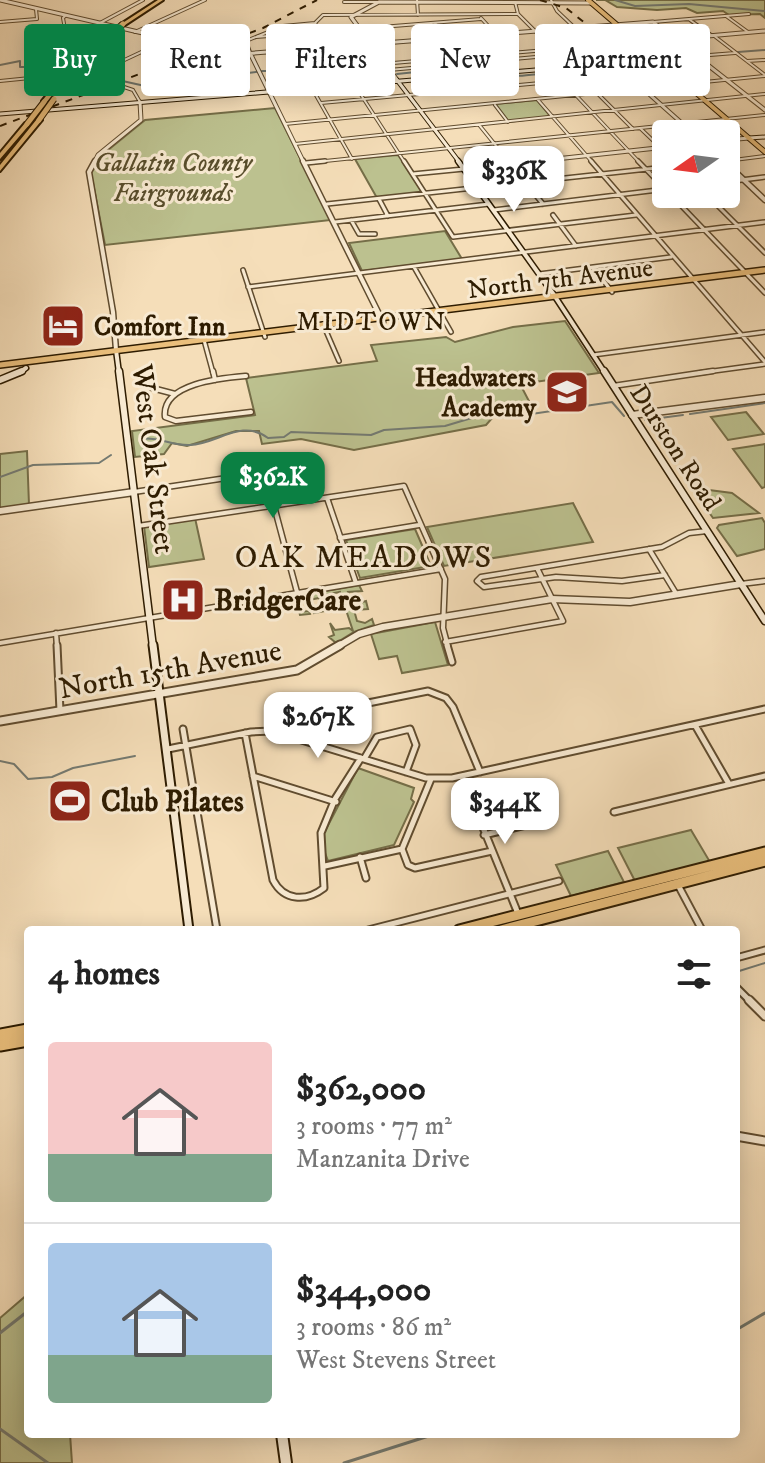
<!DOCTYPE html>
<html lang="en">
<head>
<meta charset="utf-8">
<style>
	body { margin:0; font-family:"IM FELL DW Pica",serif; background:#f6f6f6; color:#222; height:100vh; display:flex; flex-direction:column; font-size:30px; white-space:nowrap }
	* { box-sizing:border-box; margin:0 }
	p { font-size:26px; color:#767676 }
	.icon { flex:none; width:44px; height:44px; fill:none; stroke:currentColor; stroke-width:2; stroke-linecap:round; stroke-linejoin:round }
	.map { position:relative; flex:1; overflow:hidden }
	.details { position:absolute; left:24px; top:926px; width:716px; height:512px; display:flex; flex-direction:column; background:#fff; border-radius:8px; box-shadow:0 4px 20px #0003 }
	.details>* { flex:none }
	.guide { position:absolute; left:24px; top:24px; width:718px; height:72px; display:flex; gap:16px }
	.needle { width:52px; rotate:256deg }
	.tools { position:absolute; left:652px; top:120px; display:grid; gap:16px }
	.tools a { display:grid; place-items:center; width:88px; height:88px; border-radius:8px; background:#fff; box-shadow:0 4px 20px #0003; font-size:40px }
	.price { position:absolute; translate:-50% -68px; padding:0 18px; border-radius:16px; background:#fff; color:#222; font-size:26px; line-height:52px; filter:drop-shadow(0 2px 4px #0008) }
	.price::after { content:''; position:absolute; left:50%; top:48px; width:24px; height:18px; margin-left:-12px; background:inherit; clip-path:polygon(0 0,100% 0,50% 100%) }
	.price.on { background:#0b8043; color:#fff }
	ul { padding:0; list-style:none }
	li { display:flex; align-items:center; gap:24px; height:200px; padding:0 24px }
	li+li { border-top:2px solid #e0e0e0 }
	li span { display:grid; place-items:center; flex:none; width:224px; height:160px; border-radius:8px; color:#555 }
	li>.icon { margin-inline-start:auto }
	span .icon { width:96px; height:96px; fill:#fffc; stroke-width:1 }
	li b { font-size:34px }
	h2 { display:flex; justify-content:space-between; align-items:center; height:96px; padding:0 24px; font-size:34px }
	.chip { padding:0 28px; border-radius:8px; background:#fff; box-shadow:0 4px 20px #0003; font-size:28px; line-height:72px }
	.chip.on { background:#0b8043; color:#fff }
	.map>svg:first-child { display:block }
</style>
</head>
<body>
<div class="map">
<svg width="765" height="1463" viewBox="0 0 765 1463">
	<rect width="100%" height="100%" fill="#f5deb9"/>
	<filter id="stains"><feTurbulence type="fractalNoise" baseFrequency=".0025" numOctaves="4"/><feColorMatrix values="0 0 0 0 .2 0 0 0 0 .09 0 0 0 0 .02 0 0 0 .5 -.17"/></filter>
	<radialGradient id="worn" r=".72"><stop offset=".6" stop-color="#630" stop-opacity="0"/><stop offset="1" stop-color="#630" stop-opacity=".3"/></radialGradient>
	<path fill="#bcc18f" stroke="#756e48" stroke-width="2" d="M596,0H765V18L760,14L729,15L723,11L697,13L686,8L657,10L617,7L605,0Z
		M537,100L551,117L508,122L494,104Z
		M275,108L331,220L105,245L91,173L97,159L145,120Z
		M398,155L423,193L377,198L355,159Z
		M445,231L462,259L362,271L349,243Z
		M565,321L599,373L520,384L531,405L500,409L486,425L354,450L301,439L262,444L259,431H236L187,446L172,443L164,454L135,457L132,431L255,415L246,378L377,361L371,345L446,337L455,342L513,327Z
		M746,412L764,434L728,440L711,417Z
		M765,444V487L762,488L733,449Z
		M27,451L29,505L0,509V454Z
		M709,490L732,493L759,513L713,518L694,491Z
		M573,503L593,542L444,566L427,527Z
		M195,518L204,559L149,567L144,526Z
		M762,518L765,523V549L737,556L717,528L719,525Z
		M415,529L431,566L360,578L346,540Z
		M359,585L362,591L348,592L352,605L366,601L368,609L354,610L357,621L365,623L372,619L374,625L354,632L336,643L329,637L334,635L330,623L335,630L349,628L353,631L340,592L324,595L328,611L322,597L325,611L314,613L313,610L323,607L319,598L299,602L300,612L309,611L310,614L300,615L297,603L291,597L273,600Z
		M435,622L448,665L402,673L397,656L379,659L371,634Z
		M358,768L414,788L411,799L414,802L394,845L328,861L321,842L324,833Z
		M691,830L710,862L635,881L618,848Z
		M608,851L624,882L571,896L556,865Z
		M28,1294V1434H70L72,1463H0V1318Z"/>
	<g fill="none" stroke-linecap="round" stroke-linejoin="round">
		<path stroke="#747a71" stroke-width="2" d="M615,0L635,6L689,4L765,11
			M738,52L765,50
			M0,65L20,61V67H58
			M688,65L703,64
			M94,68L110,74L109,78L145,86L263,71H300L318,76L387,75
			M626,71L651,68
			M397,74L444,69L462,73
			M499,74C526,80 546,69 575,74
			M584,74L619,72
			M690,414L765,403
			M645,420L683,415
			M140,439C158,436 172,446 190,445C218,444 241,418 268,438L284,437L291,432L371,435L384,430L445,426L485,414L505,418L612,402L624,416
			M0,477L33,465L99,463L111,455
			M0,761L14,764L28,779L52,777L73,768L135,756
			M736,972L765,963"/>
		<path stroke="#747a71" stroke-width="3" d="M736,1330L765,1313
			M0,1333L28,1311
			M0,1429L48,1463
			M344,1463L435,1434"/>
		<g stroke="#604c2f" stroke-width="4">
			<path id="minor-far4" d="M417,0L418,15
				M551,0L557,11L576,29
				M344,2H378
				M515,2L518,14L633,129
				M66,15L63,18L67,40
				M726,16L748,32
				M481,18L512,52
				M690,20L711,35
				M0,22L37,19L36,9
				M653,22L749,14
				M100,23L143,0
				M315,23L323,15L518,14
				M315,23L344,67
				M435,23L464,57
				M135,32L205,0
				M415,33L440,31
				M713,35L765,75
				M256,37L481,19
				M288,46L295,60
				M251,55L246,41L283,26L315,23
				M697,56L735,53
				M747,61L765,60
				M118,63L167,40
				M323,69L674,39
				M389,70L558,55
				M554,72L640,163
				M304,74L352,159
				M0,81L30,78L44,66
				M354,84L405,163
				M121,86L133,90L140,102
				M538,100L593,163
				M321,103L584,79
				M495,105L508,122
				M285,124L765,76
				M480,126L510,163
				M641,129L666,153
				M295,144L765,94
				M726,161L765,156
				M306,163L765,115"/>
		</g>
		<g stroke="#604c2f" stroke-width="6">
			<path id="minor-far3" d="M404,161L453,237L636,215
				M508,161L543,204
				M591,161L765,362
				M638,161L666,190
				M306,163L325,161
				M413,174L464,169
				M726,182L765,177
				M670,194L765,293
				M706,194L765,253
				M379,199L388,216
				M327,204L666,167
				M494,210L666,189
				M553,215L576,246
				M351,220L359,234H375
				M335,222L489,204
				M414,267L451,332
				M594,268L612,292
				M243,270L265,337
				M539,274L671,257
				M248,287L765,222
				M323,324L339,361
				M204,340L213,373
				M593,355L765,332
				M699,373L765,364"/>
		</g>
		<g stroke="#604c2f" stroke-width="7">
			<path id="minor-far2" d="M213,371L215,380
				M246,376C223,378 161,383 165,417L176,421L251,412
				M613,386L713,371
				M152,388L175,394
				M134,492L266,472
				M327,498L356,583
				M274,506L297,592
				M138,526L404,486L445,579L443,628L448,647
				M340,538L419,525
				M649,549L677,595
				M665,575L622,581L556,577L484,587L477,581L481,577L662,547L689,533L707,531
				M741,584L765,581
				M56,633L57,647
				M445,642L563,621L537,568
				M0,643L441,569"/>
		</g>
		<g stroke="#604c2f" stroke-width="9">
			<path id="minor-far1" d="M57,645L60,711
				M447,645L452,662
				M695,725L729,784
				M183,729L217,930
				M245,733L273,880C284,901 306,902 324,888L321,833L335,799L361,758
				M309,741L328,711L428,691L446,698L453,707L480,772
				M168,749L251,732L272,731L426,778H452L765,709
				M364,759L377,737L410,729L416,745L406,772
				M253,776L336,802
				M462,776L519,916
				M431,779L402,849L408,865L415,868L492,851
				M614,812L765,776
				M484,835L530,824
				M360,857L366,878
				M325,866L402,849
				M678,885L702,930
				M368,930L559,881
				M736,958L765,950
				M736,987L751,1002"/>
		</g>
		<g stroke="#604c2f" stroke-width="11">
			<path id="minor" d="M749,1000L765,1016
				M736,1136L765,1141"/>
		</g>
		<g stroke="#604c2f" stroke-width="5">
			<path id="tertiary-far3" d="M0,0L160,37L185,53L204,57L653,22L765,110
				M576,29L694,134
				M674,39L765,31
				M251,55L304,163
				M657,60L697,56
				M397,80L351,17L379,2L591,3
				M726,140L749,138
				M94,163L98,155L141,120L140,102
				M519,163L666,147"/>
		</g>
		<g stroke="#604c2f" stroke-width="7">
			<path id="tertiary-far2" d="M95,161L89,172L113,312L116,350
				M303,161L383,322
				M726,163L765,200
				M464,169L537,161"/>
		</g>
		<g stroke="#604c2f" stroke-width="9">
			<path id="tertiary-far1" d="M632,415L765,398
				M0,511L134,492
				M337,647L359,634L383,627L552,599L630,602L741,584"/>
		</g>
		<g stroke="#604c2f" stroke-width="11">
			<path id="tertiary" d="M0,721L297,670L340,645"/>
		</g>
		<g stroke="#2e1c01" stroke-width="5">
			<path id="secondary-far4" d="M397,80L460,163
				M0,114L657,60
				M749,138L765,137"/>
		</g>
		<g stroke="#2e1c01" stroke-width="7">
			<path id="secondary-far3" d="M458,161L554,295L605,373
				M116,350L119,373
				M19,373L26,368"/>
		</g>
		<g stroke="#2e1c01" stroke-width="9">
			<path id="secondary-far2" d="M119,371L153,647
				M604,371L765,621
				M0,380L22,371"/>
		</g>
		<g stroke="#2e1c01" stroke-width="11">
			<path id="secondary-far1" d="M153,645L189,930"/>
		</g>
		<g stroke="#2e1c01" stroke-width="14">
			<path id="secondary" d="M282,1434L286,1463"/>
		</g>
		<g stroke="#2e1c01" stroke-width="8">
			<path id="primary-far2" d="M0,365L765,270"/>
		</g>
		<g stroke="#2e1c01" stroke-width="13">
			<path id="primary-far1" d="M459,930L765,852
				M501,930L765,861"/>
		</g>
		<g stroke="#2e1c01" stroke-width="15">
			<path id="primary" d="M0,1035L28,1030
				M0,1045L28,1040"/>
		</g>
		<g stroke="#2e1c01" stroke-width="6">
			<path id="trunk" d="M588,0L765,152"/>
		</g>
		<g stroke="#2e1c01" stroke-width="4">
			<path id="motorway" d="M158,0H163L125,25L121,24Z
				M108,28L112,29L77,64L46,103H42V101L73,62Z
				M37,119L42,120L0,171V165Z
				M25,123L30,124L0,159V153Z"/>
		</g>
		<use href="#minor-far4" stroke="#f8ead2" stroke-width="2"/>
		<use href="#minor-far3" stroke="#f8ead2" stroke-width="3"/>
		<use href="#minor-far2" stroke="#f8ead2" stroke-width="4"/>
		<use href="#minor-far1" stroke="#f8ead2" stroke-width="5"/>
		<use href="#minor" stroke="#f8ead2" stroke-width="7"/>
		<use href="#tertiary-far3" stroke="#f8ead2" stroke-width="3"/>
		<use href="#tertiary-far2" stroke="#f8ead2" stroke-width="4"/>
		<use href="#tertiary-far1" stroke="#f8ead2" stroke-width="6"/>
		<use href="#tertiary" stroke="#f8ead2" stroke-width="7"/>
		<use href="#secondary-far4" stroke="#f8ead2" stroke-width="3"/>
		<use href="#secondary-far3" stroke="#f8ead2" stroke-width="4"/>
		<use href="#secondary-far2" stroke="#f8ead2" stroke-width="6"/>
		<use href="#secondary-far1" stroke="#f8ead2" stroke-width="7"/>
		<use href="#secondary" stroke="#f8ead2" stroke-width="10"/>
		<use href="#primary-far2" stroke="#eabf7c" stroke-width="5"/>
		<use href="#primary-far1" stroke="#eabf7c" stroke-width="9"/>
		<use href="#primary" stroke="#eabf7c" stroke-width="11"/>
		<use href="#trunk" stroke="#eabf7c" stroke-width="4"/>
		<use href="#motorway" fill="#eabf7c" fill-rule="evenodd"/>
		<path stroke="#2e1c01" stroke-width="2" stroke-dasharray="7 7" stroke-linecap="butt" d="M540,0L566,8L590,27
			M0,126L263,28L317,0"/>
		<g stroke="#2e1c01" stroke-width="7" stroke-linecap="butt">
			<path id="motorway-bridge" d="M115,31L123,24
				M39,120L54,99
				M27,124L44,102"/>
		</g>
		<use href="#motorway-bridge" stroke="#eabf7c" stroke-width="5"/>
	</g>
	<defs>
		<g id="hotel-square" transform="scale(2.3)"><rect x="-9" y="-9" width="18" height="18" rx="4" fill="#8f2418" stroke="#f8ead2"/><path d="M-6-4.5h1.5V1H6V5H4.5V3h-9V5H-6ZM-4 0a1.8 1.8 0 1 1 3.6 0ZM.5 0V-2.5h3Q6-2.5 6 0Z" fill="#fff"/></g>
		<g id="school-square" transform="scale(2.3)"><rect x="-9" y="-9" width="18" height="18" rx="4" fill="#8f2418" stroke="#f8ead2"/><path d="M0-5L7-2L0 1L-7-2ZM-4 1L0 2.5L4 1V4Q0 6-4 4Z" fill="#fff"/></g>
		<g id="hospital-square" transform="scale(2.3)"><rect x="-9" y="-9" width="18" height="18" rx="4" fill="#8f2418" stroke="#f8ead2"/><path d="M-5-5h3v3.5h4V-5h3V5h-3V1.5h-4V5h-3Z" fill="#fff"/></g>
		<g id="stadium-square" transform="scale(2.3)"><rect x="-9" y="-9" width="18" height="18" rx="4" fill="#8f2418" stroke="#f8ead2"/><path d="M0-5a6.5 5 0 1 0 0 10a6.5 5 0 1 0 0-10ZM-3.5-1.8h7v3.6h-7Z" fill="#fff"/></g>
	</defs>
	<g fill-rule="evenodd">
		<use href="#hotel-square" x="63" y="326"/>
		<use href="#school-square" x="567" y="392"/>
		<use href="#hospital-square" x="183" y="600"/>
		<use href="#stadium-square" x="70" y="801"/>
	</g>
	<g text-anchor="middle" stroke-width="6" stroke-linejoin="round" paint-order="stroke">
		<g font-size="26" font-style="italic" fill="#594e2c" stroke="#f8ead2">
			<text x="173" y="171">Gallatin County<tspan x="173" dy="30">Fairgrounds</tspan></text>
		</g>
		<g font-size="26" fill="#2e1c01" stroke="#f8ead2">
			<text transform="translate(560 278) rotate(-7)" y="9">North 7th Avenue</text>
			<text transform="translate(676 447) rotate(57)" y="9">Durston Road</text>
		</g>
		<g font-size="26" letter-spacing="2" fill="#2e1c01" stroke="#f8ead2">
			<text x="372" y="330">MIDTOWN</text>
		</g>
		<g font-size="26" font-weight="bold" fill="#2e1c01" stroke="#f8ead2" text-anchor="start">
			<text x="94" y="335">Comfort Inn</text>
			<text x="536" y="386" text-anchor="end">Headwaters<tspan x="536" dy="30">Academy</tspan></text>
		</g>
		<g font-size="30" fill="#2e1c01" stroke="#f8ead2">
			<text transform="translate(154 459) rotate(83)" y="10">West Oak Street</text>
			<text transform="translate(170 669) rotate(-10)" y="10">North 15th Avenue</text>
		</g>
		<g font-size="30" font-weight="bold" fill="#2e1c01" stroke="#f8ead2" text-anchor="start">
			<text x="214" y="610">BridgerCare</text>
			<text x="101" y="811">Club Pilates</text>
		</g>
		<g font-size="32" letter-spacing="2" fill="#2e1c01" stroke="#f8ead2">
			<text x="364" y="567">OAK MEADOWS</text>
		</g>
	</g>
	<rect width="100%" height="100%" filter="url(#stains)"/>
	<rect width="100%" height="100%" fill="url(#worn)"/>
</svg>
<div class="tools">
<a><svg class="needle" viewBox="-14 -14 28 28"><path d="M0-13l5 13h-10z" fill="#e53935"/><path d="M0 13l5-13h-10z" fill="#767676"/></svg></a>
</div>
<b class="price" style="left:514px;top:214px">$336K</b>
<b class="price on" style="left:273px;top:520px">$362K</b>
<b class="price" style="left:318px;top:760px">$267K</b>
<b class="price" style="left:505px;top:846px">$344K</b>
<div class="guide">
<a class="chip on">Buy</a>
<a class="chip">Rent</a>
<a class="chip">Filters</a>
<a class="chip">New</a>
<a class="chip">Apartment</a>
</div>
<section class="details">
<h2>4 homes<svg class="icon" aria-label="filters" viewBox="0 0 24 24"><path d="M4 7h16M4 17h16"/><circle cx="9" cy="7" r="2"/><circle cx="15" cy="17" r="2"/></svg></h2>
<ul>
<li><span style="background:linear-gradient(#f6c9c9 70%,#7fa58c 0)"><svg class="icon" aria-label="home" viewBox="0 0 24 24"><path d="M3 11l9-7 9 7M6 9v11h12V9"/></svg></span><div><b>$362,000</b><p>3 rooms · 77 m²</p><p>Manzanita Drive</p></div></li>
<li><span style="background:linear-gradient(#a9c7e8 70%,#7fa58c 0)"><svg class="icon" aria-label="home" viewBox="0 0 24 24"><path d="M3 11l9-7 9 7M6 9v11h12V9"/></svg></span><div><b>$344,000</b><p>3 rooms · 86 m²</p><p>West Stevens Street</p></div></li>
</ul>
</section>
</div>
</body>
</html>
